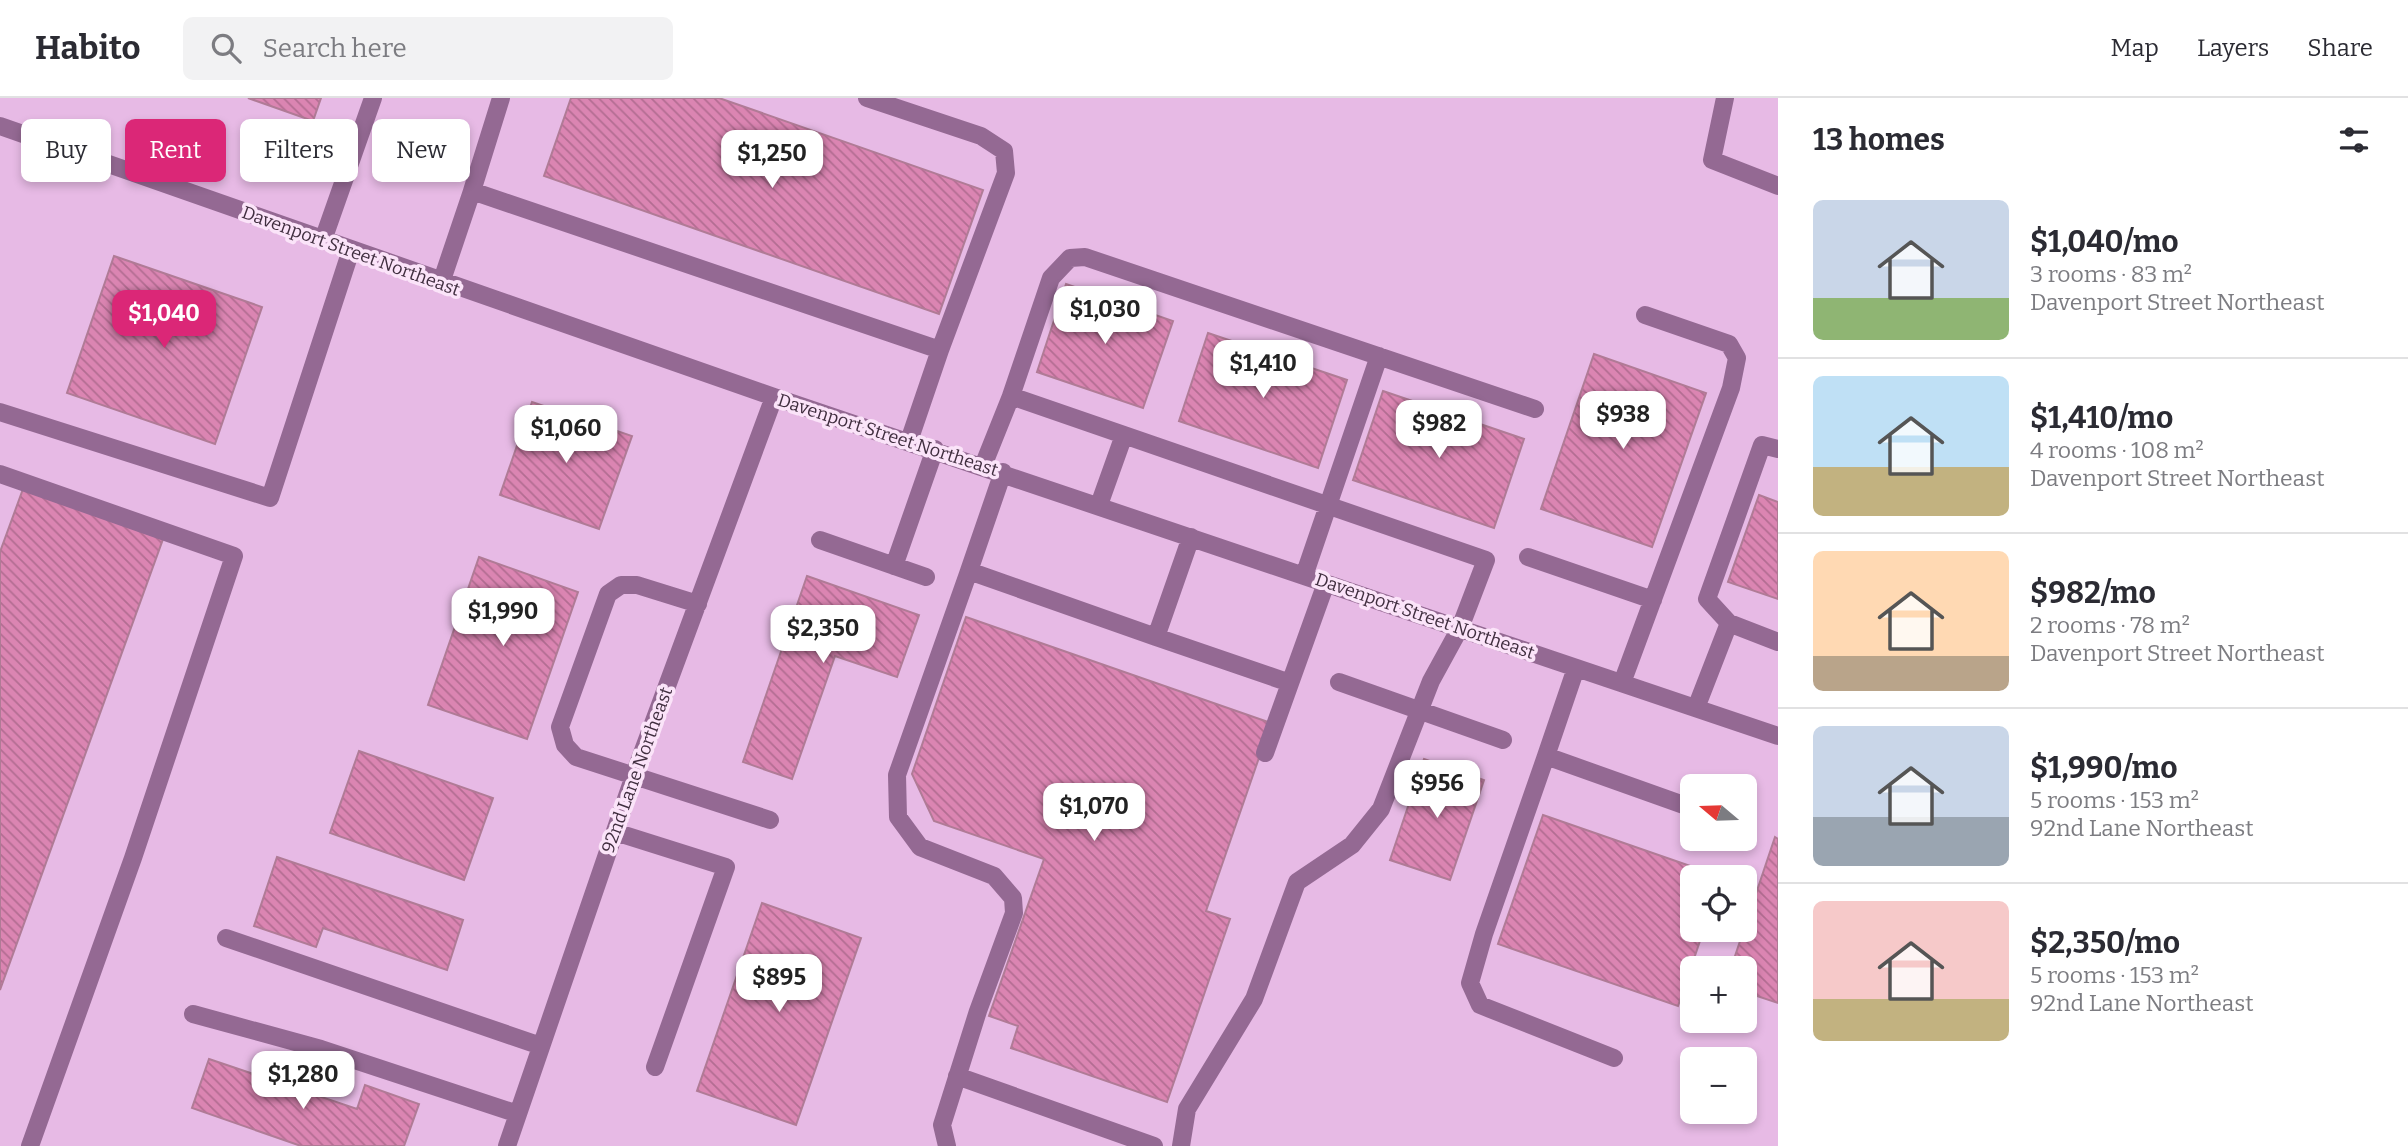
<!DOCTYPE html>
<html lang="en">
<head>
<meta charset="utf-8">
<style>
	body { margin:0; font-family:Bitter,serif; background:#f2f2f3; color:#2b2b33; height:100vh; display:flex; flex-direction:column; font-size:26px; white-space:nowrap }
	* { box-sizing:border-box; margin:0 }
	p { font-size:23px; color:#7c7c81 }
	.icon { flex:none; width:38px; height:38px; fill:none; stroke:currentColor; stroke-width:2; stroke-linecap:round; stroke-linejoin:round }
	.map { position:relative; flex:1; overflow:hidden }
	.side { display:flex; flex-direction:column; background:#fff; width:630px }
	.side>* { flex:none }
	.hud { position:absolute; left:21px; top:21px; width:665px; height:63px; display:flex; gap:14px }
	.needle { width:46px; rotate:289deg }
	.buttons { position:absolute; left:1680px; top:676px; display:grid; gap:14px }
	.buttons a { display:grid; place-items:center; width:77px; height:77px; border-radius:10px; background:#fff; box-shadow:0 4px 10px #0003; font-size:35px }
	.price { position:absolute; translate:-50% -60px; padding:0 16px; border-radius:14px; background:#fff; color:#222; font-size:23px; line-height:46px; filter:drop-shadow(0 2px 4px #0008) }
	.price::after { content:''; position:absolute; left:50%; top:42px; width:21px; height:16px; margin-left:-10px; background:inherit; clip-path:polygon(0 0,100% 0,50% 100%) }
	.price.active { background:#db2777; color:#fff }
	ul { padding:0; list-style:none }
	li { display:flex; align-items:center; gap:21px; height:175px; padding:0 35px }
	li+li { border-top:2px solid #e1e1e2 }
	li span { display:grid; place-items:center; flex:none; width:196px; height:140px; border-radius:10px; color:#555 }
	li>.icon { margin-inline-start:auto }
	span .icon { width:84px; height:84px; fill:#fffc; stroke-width:1 }
	li b { font-size:30px }
	h2 { display:flex; justify-content:space-between; align-items:center; height:84px; padding:0 35px; font-size:30px }
	.tag { padding:0 24px; border-radius:10px; background:#fff; box-shadow:0 4px 10px #0003; font-size:24px; line-height:63px }
	.tag.active { background:#db2777; color:#fff }
	header { display:flex; align-items:center; gap:42px; box-sizing:border-box; height:98px; padding:0 35px; background:#fff; border-bottom:2px solid #e1e1e2 }
	header strong { font-size:33px }
	nav { display:flex; gap:38px; margin-inline-start:auto; font-size:24px }
	.search { width:490px; height:63px; background:#f2f2f3; display:flex; align-items:center; gap:18px; box-sizing:border-box; padding:0 24px; border-radius:10px; color:#7c7c81; font-size:26px }
	main { display:flex; flex:1; min-height:0 }
	.map>svg:first-child { display:block }
</style>
</head>
<body>
<header>
<strong>Habito</strong>
<div class="search"><svg class="icon" aria-label="search" viewBox="0 0 24 24"><circle cx="10" cy="10" r="6"/><path d="M15 15l6 6"/></svg>Search here</div>
<nav><a>Map</a><a>Layers</a><a>Share</a></nav>
</header>
<main>
<div class="map">
<svg width="1778" height="1048" viewBox="0 0 1778 1048">
	<defs>
		<pattern id="building-back-hatch" width="6" height="6" patternUnits="userSpaceOnUse" patternTransform="scale(1.75)"><rect width="6" height="6" fill="#db85b2"/><path d="M-1 5l2 2M0 0l6 6M5-1l2 2" fill="none" stroke="#b36d92"/></pattern>
	</defs>
	<rect width="100%" height="100%" fill="#e7bae5"/>
	<path fill="url(#building-back-hatch)" stroke="#b07b96" stroke-width="2" d="M248,0H321L313,23Z
		M571,0H719L983,92L939,216L544,78Z
		M114,158L262,209L215,346L67,295Z
		M1066,186L1173,223L1143,310L1037,274Z
		M1208,235L1347,282L1318,370L1179,323Z
		M1594,256L1706,295L1652,449L1541,411Z
		M1383,293L1524,341L1494,430L1353,382Z
		M532,304L632,338L599,431L500,397Z
		M23,391L163,441L0,892V454Z
		M1759,397L1778,404V501L1728,484Z
		M479,459L578,494L527,641L428,607Z
		M807,478L919,517L897,579L835,558L792,681L743,664Z
		M966,519L1271,625L1206,813L1230,821L1167,1004L1011,950L1018,928L989,918L1044,761L934,723L912,676Z
		M359,653L493,700L464,782L330,735Z
		M1424,661L1484,682L1450,782L1390,762Z
		M1543,717L1722,779H1692V831H1704L1678,908L1498,846Z
		M1775,739L1778,741V905L1745,894V870H1731Z
		M277,759L463,822L447,872L323,830L316,849L254,828Z
		M762,805L861,840L796,1027L697,993Z
		M209,961L357,1011L365,987L419,1006L404,1048H301L192,1010Z"/>
	<g fill="none" stroke-linecap="round" stroke-linejoin="round">
		<path stroke="#946993" stroke-width="18" d="M867,0L981,38L1004,53L1006,75L940,252
			M1725,0L1712,62L1778,88
			M0,28L774,299L1778,638
			M472,93L501,0
			M323,142L373,0
			M441,185L472,93L940,252L909,343
			M1011,298L1051,180L1070,160L1085,159L1535,311
			M0,314L270,400L351,152
			M983,368L1011,298L1486,462L1460,530L1431,583L1381,711L1352,747L1297,784L1254,901L1187,1011L1181,1048
			M1003,374L969,473L1156,539
			M0,376L234,458L133,760L30,1048
			M1099,407L1124,337
			M1191,439L1156,539L1290,585
			M820,442L926,479
			M1528,459L1653,502
			M894,468L935,351
			M1304,478L1379,258
			M698,506L637,487H621L608,496L560,629L565,647L576,659L770,722
			M1729,525L1707,501L1762,347L1778,351
			M1576,570L1546,658L1692,710
			M1339,584L1503,642
			M1622,585L1731,290L1737,260L1729,246L1645,217
			M1696,610L1729,525L1778,544
			M1265,655L1326,485
			M1546,658L1484,836L1470,885L1480,907L1614,960
			M615,734L726,769L655,969
			M226,840L541,948
			M193,916L321,951L518,1016
			M957,978L1154,1048
			M507,1048L637,669L774,299
			M947,1048L942,1027L978,913L1014,815L1013,800L994,778L920,749L898,719L897,677L969,473"/>
	</g>
	<g text-anchor="middle" stroke-width="7" stroke-linejoin="round" paint-order="stroke">
		<g font-size="18" fill="#402e3f" stroke="#fbe4f9">
			<text transform="translate(351 153) rotate(20)" y="6">Davenport Street Northeast</text>
			<text transform="translate(888 337) rotate(18)" y="6">Davenport Street Northeast</text>
			<text transform="translate(1425 518) rotate(19)" y="6">Davenport Street Northeast</text>
			<text transform="translate(637 672) rotate(-70)" y="6">92nd Lane Northeast</text>
		</g>
	</g>
</svg>
<div class="buttons">
<a><svg class="needle" viewBox="-14 -14 28 28"><path d="M0-13l5 13h-10z" fill="#e53935"/><path d="M0 13l5-13h-10z" fill="#7c7c81"/></svg></a>
<a><svg class="icon" aria-label="locate" viewBox="0 0 24 24"><circle cx="12" cy="12" r="6"/><path d="M12 2v4M12 18v4M2 12h4M18 12h4"/></svg></a>
<a>+</a>
<a>−</a>
</div>
<b class="price" style="left:772px;top:92px">$1,250</b>
<b class="price" style="left:1105px;top:248px">$1,030</b>
<b class="price active" style="left:164px;top:252px">$1,040</b>
<b class="price" style="left:1263px;top:302px">$1,410</b>
<b class="price" style="left:1623px;top:353px">$938</b>
<b class="price" style="left:1439px;top:362px">$982</b>
<b class="price" style="left:566px;top:367px">$1,060</b>
<b class="price" style="left:503px;top:550px">$1,990</b>
<b class="price" style="left:823px;top:567px">$2,350</b>
<b class="price" style="left:1437px;top:722px">$956</b>
<b class="price" style="left:1094px;top:745px">$1,070</b>
<b class="price" style="left:779px;top:916px">$895</b>
<b class="price" style="left:303px;top:1013px">$1,280</b>
<div class="hud">
<a class="tag">Buy</a>
<a class="tag active">Rent</a>
<a class="tag">Filters</a>
<a class="tag">New</a>
</div>
</div>
<section class="side">
<h2>13 homes<svg class="icon" aria-label="filters" viewBox="0 0 24 24"><path d="M4 7h16M4 17h16"/><circle cx="9" cy="7" r="2"/><circle cx="15" cy="17" r="2"/></svg></h2>
<ul>
<li><span style="background:linear-gradient(#c9d6e8 70%,#8fb573 0)"><svg class="icon" aria-label="home" viewBox="0 0 24 24"><path d="M3 11l9-7 9 7M6 9v11h12V9"/></svg></span><div><b>$1,040/mo</b><p>3 rooms · 83 m²</p><p>Davenport Street Northeast</p></div></li>
<li><span style="background:linear-gradient(#bfe0f5 65%,#c2b280 0)"><svg class="icon" aria-label="home" viewBox="0 0 24 24"><path d="M3 11l9-7 9 7M6 9v11h12V9"/></svg></span><div><b>$1,410/mo</b><p>4 rooms · 108 m²</p><p>Davenport Street Northeast</p></div></li>
<li><span style="background:linear-gradient(#ffd9b3 75%,#b9a48a 0)"><svg class="icon" aria-label="home" viewBox="0 0 24 24"><path d="M3 11l9-7 9 7M6 9v11h12V9"/></svg></span><div><b>$982/mo</b><p>2 rooms · 78 m²</p><p>Davenport Street Northeast</p></div></li>
<li><span style="background:linear-gradient(#c9d6e8 65%,#9aa5b1 0)"><svg class="icon" aria-label="home" viewBox="0 0 24 24"><path d="M3 11l9-7 9 7M6 9v11h12V9"/></svg></span><div><b>$1,990/mo</b><p>5 rooms · 153 m²</p><p>92nd Lane Northeast</p></div></li>
<li><span style="background:linear-gradient(#f6c9c9 70%,#c2b280 0)"><svg class="icon" aria-label="home" viewBox="0 0 24 24"><path d="M3 11l9-7 9 7M6 9v11h12V9"/></svg></span><div><b>$2,350/mo</b><p>5 rooms · 153 m²</p><p>92nd Lane Northeast</p></div></li>
</ul>
</section>
</main>
</body>
</html>
